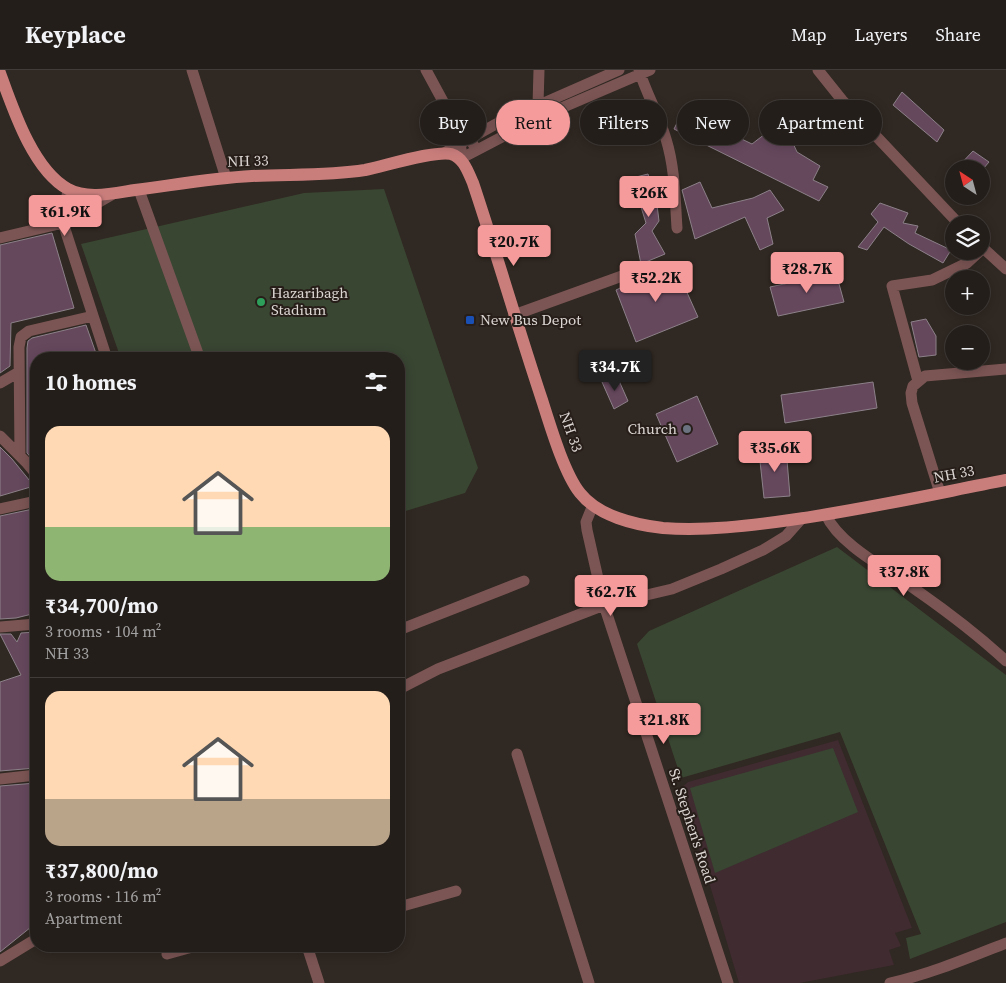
<!DOCTYPE html>
<html lang="en">
<head>
<meta charset="utf-8">
<style>
	body { margin:0; font-family:"Source Serif 4",serif; background:#2c2723; color:#f1f3f6; height:100vh; display:flex; flex-direction:column; font-size:19px; white-space:nowrap }
	* { box-sizing:border-box; margin:0 }
	p { font-size:16px; color:#a3a2a2 }
	.icon { flex:none; width:28px; height:28px; fill:none; stroke:currentColor; stroke-width:2; stroke-linecap:round; stroke-linejoin:round }
	.map { position:relative; flex:1; overflow:hidden }
	.side { position:absolute; left:30px; top:282px; width:375px; height:600px; display:flex; flex-direction:column; background:#241e1a; border-radius:20px; box-shadow:0 2px 12px #0003,0 0 0 1px #413c39 }
	.side>* { flex:none }
	.banner { position:absolute; left:420px; top:30px; width:475px; height:45px; display:flex; gap:10px }
	.needle { width:32px; rotate:324deg }
	.buttons { position:absolute; left:945px; top:90px; display:grid; gap:10px }
	.buttons a { display:grid; place-items:center; width:45px; height:45px; border-radius:50%; background:#241e1a; box-shadow:0 2px 12px #0003,0 0 0 1px #413c39; font-size:25px }
	.price { position:absolute; translate:-50% -42px; padding:0 11px; border-radius:5px; background:#f59b9b; color:#111; font-size:16px; line-height:32px; filter:drop-shadow(0 1px 2px #0008) }
	.price::after { content:''; position:absolute; left:50%; top:30px; width:15px; height:11px; margin-left:-8px; background:inherit; clip-path:polygon(0 0,100% 0,50% 100%) }
	.price.active { background:#222; color:#fff }
	ul { padding:0; list-style:none }
	li { display:grid; align-content:center; gap:10px; height:265px; padding:0 15px }
	li+li { border-top:1px solid #413c39 }
	li span { display:grid; place-items:center; height:155px; border-radius:15px; color:#555 }
	li>.icon { margin-inline-start:auto }
	span .icon { width:90px; height:90px; fill:#fffc; stroke-width:1 }
	li b { font-size:21px }
	h2 { display:flex; justify-content:space-between; align-items:center; height:60px; padding:0 15px; font-size:21px }
	.pill { padding:0 18px; border-radius:22px; background:#241e1a; box-shadow:0 2px 12px #0003,0 0 0 1px #413c39; font-size:18px; line-height:45px }
	.pill.active { background:#f59b9b; color:#111 }
	header { display:flex; align-items:center; gap:30px; box-sizing:border-box; height:70px; padding:0 25px; background:#241e1a; border-bottom:1px solid #413c39 }
	header strong { font-size:24px }
	nav { display:flex; gap:28px; margin-inline-start:auto; font-size:18px }
	.map>svg:first-child { display:block }
</style>
</head>
<body>
<header>
<strong>Keyplace</strong>
<nav><a>Map</a><a>Layers</a><a>Share</a></nav>
</header>
<div class="map">
<svg width="1006" height="913" viewBox="0 0 1006 913">
	<rect width="100%" height="100%" fill="#302822"/>
	<path fill="#3f2b30" d="M838,670L912,858L895,863L901,876L889,880L894,895L800,913H739L681,718L688,712Z"/>
	<path fill="#394632" d="M384,119L478,398L465,423L399,443V289H121L81,174L304,123Z
		M837,477L1006,605V852L910,889L906,868L921,864L840,662L681,708L637,574L649,561Z
		M833,678L858,742L715,803L690,718Z"/>
	<path fill="#66485d" stroke="#8c8189" d="M902,22L944,60L937,72L893,35Z
		M683,41L752,74L783,50L803,56L792,71L797,82L820,96L813,110L828,117L819,131L674,59Z
		M973,81L989,92L983,99H956Z
		M648,104L654,121L666,118L668,133L657,135L659,151L652,161L665,184L641,194L635,164L646,153L632,108Z
		M700,112L712,138L753,128L770,120L784,140L767,148L773,174L760,180L745,147L695,169L682,120Z
		M880,133L908,143L903,153L918,156L915,163L951,180L943,193L909,174L884,157L867,180L858,177L878,152L871,144Z
		M52,163L74,238L11,253L10,296L0,303V175Z
		M676,198L698,247L636,272L616,220L644,207L643,202Z
		M836,203L844,232L778,246L770,217Z
		M926,249L936,266V285L919,287L911,252Z
		M86,255L98,289H36V393L27,383V278L28,271L32,268Z
		M616,304L628,331L614,339L602,312Z
		M873,312L877,338L785,353L781,325Z
		M697,326L718,374L677,392L656,344Z
		M0,377L12,389L34,416L0,426Z
		M786,378L790,426L764,428L759,382Z
		M33,439H36V543L16,548L0,549V446Z
		M36,562V698L0,701V612L21,605L0,564H11L17,572L21,563Z
		M36,713V853L0,882V716Z"/>
	<g fill="none" stroke-linecap="round" stroke-linejoin="round">
		<path stroke="#7b5554" stroke-width="11" d="M192,0L226,108
			M426,0L445,35L455,42L473,74
			M639,0C646,23 659,45 666,69C675,98 675,128 677,158
			M818,0L842,30L959,154
			M445,35L444,47L461,79
			M538,35L539,0
			M444,83L496,54L619,0
			M460,89L538,48L650,0
			M68,119L63,153L107,289
			M139,120L200,289
			M0,168L63,153L113,124
			M981,176L1006,199
			M514,245L633,202
			M918,311L892,216L932,210L967,193L980,181
			M0,313L19,302
			M0,366L26,392L36,404
			M20,386L19,277L21,267L29,261L93,246
			M940,423L912,333L911,323L913,316L925,306L1006,299
			M593,435L586,452L587,460L604,535L728,913
			M0,439L36,431
			M826,445C840,476 891,501 919,522C949,543 979,566 1006,591
			M0,557L36,554
			M399,560L524,511
			M399,619L438,599L604,535L672,519L721,499L763,480L786,466L802,448
			M517,684L589,913
			M0,709L36,705
			M399,837L456,821
			M307,876L319,913
			M167,884L196,876
			M0,891L36,869
			M890,913C930,904 968,888 1006,873"/>
		<path stroke="#ca7e7c" stroke-width="12" d="M0,3C13,39 33,100 68,119C87,130 115,123 135,120C174,115 212,108 252,106C290,104 327,106 365,100C385,96 435,80 451,84C464,88 468,102 473,113C497,185 518,258 542,330C550,355 564,403 580,423C598,446 635,455 663,458C706,461 748,456 790,450C862,440 934,424 1006,410"/>
	</g>
	<circle fill="#2e9e5b" stroke="#271e19" stroke-width="2" cx="261" cy="232" r="5"/>
	<rect fill="#1a4fb4" stroke="#271e19" stroke-width="2" x="465" y="245" width="10" height="10" rx="2.5"/>
	<circle fill="#6b7280" stroke="#271e19" stroke-width="2" cx="687" cy="359" r="5"/>
	<g text-anchor="middle" stroke-width="4" stroke-linejoin="round" paint-order="stroke">
		<g font-size="15" fill="#ddd7d4" stroke="#271e19">
			<text transform="translate(248 91) rotate(-2)" y="5">NH 33</text>
			<text transform="translate(571 362) rotate(70)" y="5">NH 33</text>
			<text transform="translate(954 404) rotate(-11)" y="5">NH 33</text>
			<text transform="translate(692 756) rotate(72)" y="5">St. Stephen's Road</text>
		</g>
		<g font-size="15" fill="#ddd7d4" stroke="#271e19" text-anchor="start">
			<text x="271" y="228">Hazaribagh<tspan x="271" dy="17">Stadium</tspan></text>
			<text x="480" y="255">New Bus Depot</text>
			<text x="677" y="364" text-anchor="end">Church</text>
		</g>
	</g>
</svg>
<div class="buttons">
<a><svg class="needle" viewBox="-14 -14 28 28"><path d="M0-13l5 13h-10z" fill="#e53935"/><path d="M0 13l5-13h-10z" fill="#a3a2a2"/></svg></a>
<a><svg class="icon" aria-label="layers" viewBox="0 0 24 24"><path d="M12 4l9 5-9 5-9-5zM3 14l9 5 9-5"/></svg></a>
<a>+</a>
<a>−</a>
</div>
<b class="price" style="left:649px;top:148px">₹26K</b>
<b class="price" style="left:65px;top:167px">₹61.9K</b>
<b class="price" style="left:514px;top:197px">₹20.7K</b>
<b class="price" style="left:807px;top:224px">₹28.7K</b>
<b class="price" style="left:656px;top:233px">₹52.2K</b>
<b class="price active" style="left:615px;top:322px">₹34.7K</b>
<b class="price" style="left:775px;top:403px">₹35.6K</b>
<b class="price" style="left:904px;top:527px">₹37.8K</b>
<b class="price" style="left:611px;top:547px">₹62.7K</b>
<b class="price" style="left:664px;top:675px">₹21.8K</b>
<div class="banner">
<a class="pill">Buy</a>
<a class="pill active">Rent</a>
<a class="pill">Filters</a>
<a class="pill">New</a>
<a class="pill">Apartment</a>
</div>
<section class="side">
<h2>10 homes<svg class="icon" aria-label="filters" viewBox="0 0 24 24"><path d="M4 7h16M4 17h16"/><circle cx="9" cy="7" r="2"/><circle cx="15" cy="17" r="2"/></svg></h2>
<ul>
<li><span style="background:linear-gradient(#ffd9b3 65%,#8fb573 0)"><svg class="icon" aria-label="home" viewBox="0 0 24 24"><path d="M3 11l9-7 9 7M6 9v11h12V9"/></svg></span><div><b>₹34,700/mo</b><p>3 rooms · 104 m²</p><p>NH 33</p></div></li>
<li><span style="background:linear-gradient(#ffd9b3 70%,#b9a48a 0)"><svg class="icon" aria-label="home" viewBox="0 0 24 24"><path d="M3 11l9-7 9 7M6 9v11h12V9"/></svg></span><div><b>₹37,800/mo</b><p>3 rooms · 116 m²</p><p>Apartment</p></div></li>
</ul>
</section>
</div>
</body>
</html>
